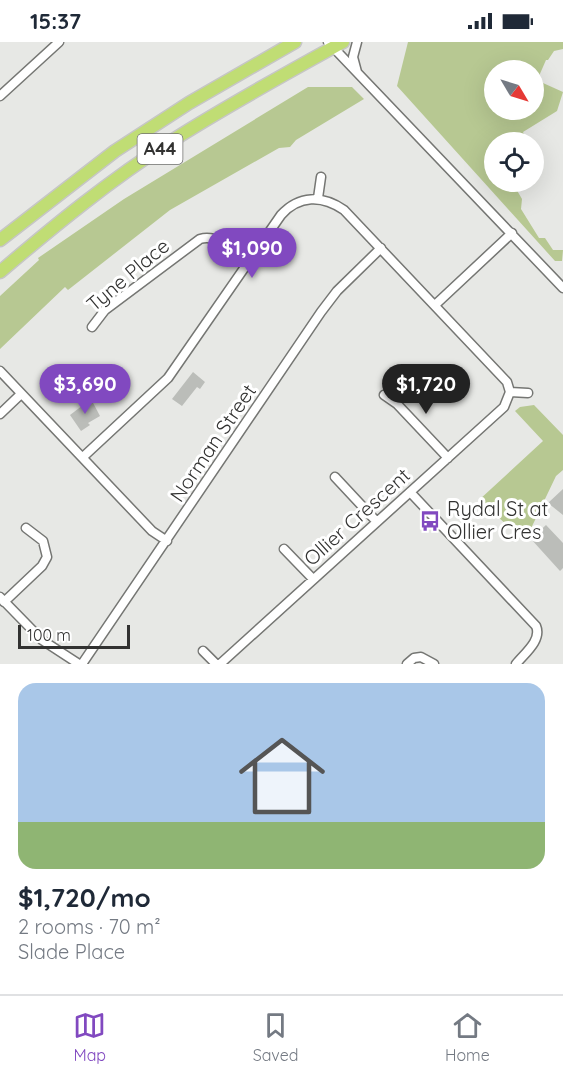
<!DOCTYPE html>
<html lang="en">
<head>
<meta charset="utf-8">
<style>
	body { margin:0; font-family:Quicksand,sans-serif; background:#f6f6f7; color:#1f2937; height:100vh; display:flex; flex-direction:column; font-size:22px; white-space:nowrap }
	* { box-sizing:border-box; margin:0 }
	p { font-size:20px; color:#747a83 }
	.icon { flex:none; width:33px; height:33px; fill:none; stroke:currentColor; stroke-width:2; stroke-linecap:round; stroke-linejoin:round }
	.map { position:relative; height:622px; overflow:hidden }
	.details { display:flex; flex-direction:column; background:#fff; flex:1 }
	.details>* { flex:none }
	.needle { width:39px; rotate:128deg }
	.controls { position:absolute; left:484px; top:18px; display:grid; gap:12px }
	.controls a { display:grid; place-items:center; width:60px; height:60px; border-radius:50%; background:#fff; box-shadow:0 6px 24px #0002; font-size:30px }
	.scale { position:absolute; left:18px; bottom:15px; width:112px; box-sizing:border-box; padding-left:6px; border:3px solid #323231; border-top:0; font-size:16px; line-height:21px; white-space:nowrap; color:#323231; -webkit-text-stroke:4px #fff; paint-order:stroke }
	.price { position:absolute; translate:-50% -51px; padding:0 14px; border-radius:21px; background:#8149c0; color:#fff; font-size:20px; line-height:39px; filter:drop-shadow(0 2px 3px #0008) }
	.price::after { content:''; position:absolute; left:50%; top:36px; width:18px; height:14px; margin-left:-9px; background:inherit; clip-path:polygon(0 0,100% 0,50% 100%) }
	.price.on { background:#222; color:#fff }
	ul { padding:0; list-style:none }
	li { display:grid; align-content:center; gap:12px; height:318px; padding:0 18px }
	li+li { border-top:2px solid #e0e1e3 }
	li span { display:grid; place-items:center; height:186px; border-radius:18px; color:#555 }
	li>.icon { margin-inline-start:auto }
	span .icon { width:108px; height:108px; fill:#fffc; stroke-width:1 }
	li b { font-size:26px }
	.status { display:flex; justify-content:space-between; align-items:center; height:42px; padding:0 30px; background:#fff; direction:ltr }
	.status svg { height:16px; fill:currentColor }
	.tabs { display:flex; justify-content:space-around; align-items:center; height:84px; border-top:2px solid #e0e1e3; background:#fff; font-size:16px; color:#747a83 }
	.tabs a { display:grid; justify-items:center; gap:3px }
	.tabs .on { color:#8149c0 }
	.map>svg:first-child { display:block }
</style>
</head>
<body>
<div class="status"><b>15:37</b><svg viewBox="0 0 49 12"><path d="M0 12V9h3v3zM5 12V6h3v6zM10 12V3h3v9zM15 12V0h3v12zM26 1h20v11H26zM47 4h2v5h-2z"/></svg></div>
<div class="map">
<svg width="563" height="622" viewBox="0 0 563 622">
	<rect width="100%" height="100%" fill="#e7e8e5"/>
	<path fill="#b7c892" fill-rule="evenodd" d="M408,0H563V7L554,9L548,18H546L539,34L543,41L563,50L557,69L523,90L525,95L518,100H495V140H516L515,145L522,157L521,167L539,196H545L553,208H563L562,219H555L397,44ZM534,28V68H495V28Z
		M308,45H352L364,57L296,98L290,105L279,106L170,168L68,248L65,245L0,307V254L39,218L38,216L124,157Z
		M534,363L563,393V428L556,434L525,499L479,458L543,399L515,369L520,365Z"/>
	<path fill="#bbbdb9" d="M193,330L205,340L200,347L197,345L182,364L172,357Z
		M91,357L100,374L88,381L90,383L81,389L70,373Z
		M563,447V473L548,461Z
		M546,483L563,501V526L560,529L531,497Z"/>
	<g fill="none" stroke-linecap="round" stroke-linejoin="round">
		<g stroke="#757673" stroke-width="11">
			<path id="minor" d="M328,0L563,246
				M357,30L353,15L357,0
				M0,54L59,0
				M318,156L321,135
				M435,263L512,191
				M92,285L105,268L200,197C218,192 234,208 248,218
				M0,329L152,489L167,499
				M510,350L528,351
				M384,353L397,362L448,416
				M0,372L21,352
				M83,415L168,336L281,173C299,153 322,153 344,168L507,340L510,350L504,365L220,622
				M335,435L377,480
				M410,450L536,584C542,598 525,611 516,622
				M284,507L313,537
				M0,555L42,598L79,622
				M4,560L42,524L47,515L43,499L26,486
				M203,609L216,622
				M82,622L321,270L337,249L381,206
				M407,622L414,616L421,615L434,622"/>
		</g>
		<g stroke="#c6c6c5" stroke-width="15">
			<path id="highway" d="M0,198L115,109L189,61L295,0
				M0,230C54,184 110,138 170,100C226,64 285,32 343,0"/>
		</g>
		<use href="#minor" stroke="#fff" stroke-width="8"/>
		<use href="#highway" stroke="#c0dd74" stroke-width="12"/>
	</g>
	<defs>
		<g id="bus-bare" transform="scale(1.62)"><path d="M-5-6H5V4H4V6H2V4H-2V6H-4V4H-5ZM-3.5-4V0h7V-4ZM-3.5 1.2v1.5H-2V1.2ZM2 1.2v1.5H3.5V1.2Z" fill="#8149c0" stroke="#fff" stroke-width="2.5" paint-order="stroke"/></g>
	</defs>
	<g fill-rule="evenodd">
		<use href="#bus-bare" x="430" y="479"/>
	</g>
	<g text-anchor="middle" stroke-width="6" stroke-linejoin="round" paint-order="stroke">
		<rect fill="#fff" stroke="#70706f" stroke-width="1.5" x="137.5" y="92" width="45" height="30" rx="4.5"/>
		<g font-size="18" font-weight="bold" fill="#323231">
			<text x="160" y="113">A44</text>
		</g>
		<g font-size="20" fill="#323231" stroke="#fff">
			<text transform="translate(128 233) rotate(-40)" y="7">Tyne Place</text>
			<text transform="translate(213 401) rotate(-56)" y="7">Norman Street</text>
			<text transform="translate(357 475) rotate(-42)" y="7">Ollier Crescent</text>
		</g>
		<g font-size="20" fill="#323231" stroke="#fff" text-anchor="start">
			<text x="447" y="474">Rydal St at<tspan x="447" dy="23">Ollier Cres</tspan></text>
		</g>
	</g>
</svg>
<div class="controls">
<a><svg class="needle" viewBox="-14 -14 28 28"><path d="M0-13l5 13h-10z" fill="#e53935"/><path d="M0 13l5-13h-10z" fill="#747a83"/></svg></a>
<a><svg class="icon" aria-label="locate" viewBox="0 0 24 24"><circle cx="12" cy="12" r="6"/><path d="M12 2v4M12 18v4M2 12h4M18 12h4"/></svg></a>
</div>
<div class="scale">100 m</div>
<b class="price" style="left:252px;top:237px">$1,090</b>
<b class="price" style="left:85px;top:373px">$3,690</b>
<b class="price on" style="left:426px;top:373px">$1,720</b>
</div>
<section class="details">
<ul>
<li><span style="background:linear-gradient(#a9c7e8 75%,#8fb573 0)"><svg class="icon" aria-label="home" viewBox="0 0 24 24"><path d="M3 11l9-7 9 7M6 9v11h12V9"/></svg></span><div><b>$1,720/mo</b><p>2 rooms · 70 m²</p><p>Slade Place</p></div></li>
</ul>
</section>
<nav class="tabs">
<a class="on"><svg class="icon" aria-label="map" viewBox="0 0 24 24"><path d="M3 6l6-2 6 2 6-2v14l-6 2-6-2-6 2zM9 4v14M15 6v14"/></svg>Map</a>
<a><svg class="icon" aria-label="saved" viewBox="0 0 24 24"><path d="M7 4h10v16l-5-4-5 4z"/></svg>Saved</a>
<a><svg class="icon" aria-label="home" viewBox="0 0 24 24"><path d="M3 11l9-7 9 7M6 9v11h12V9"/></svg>Home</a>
</nav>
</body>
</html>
